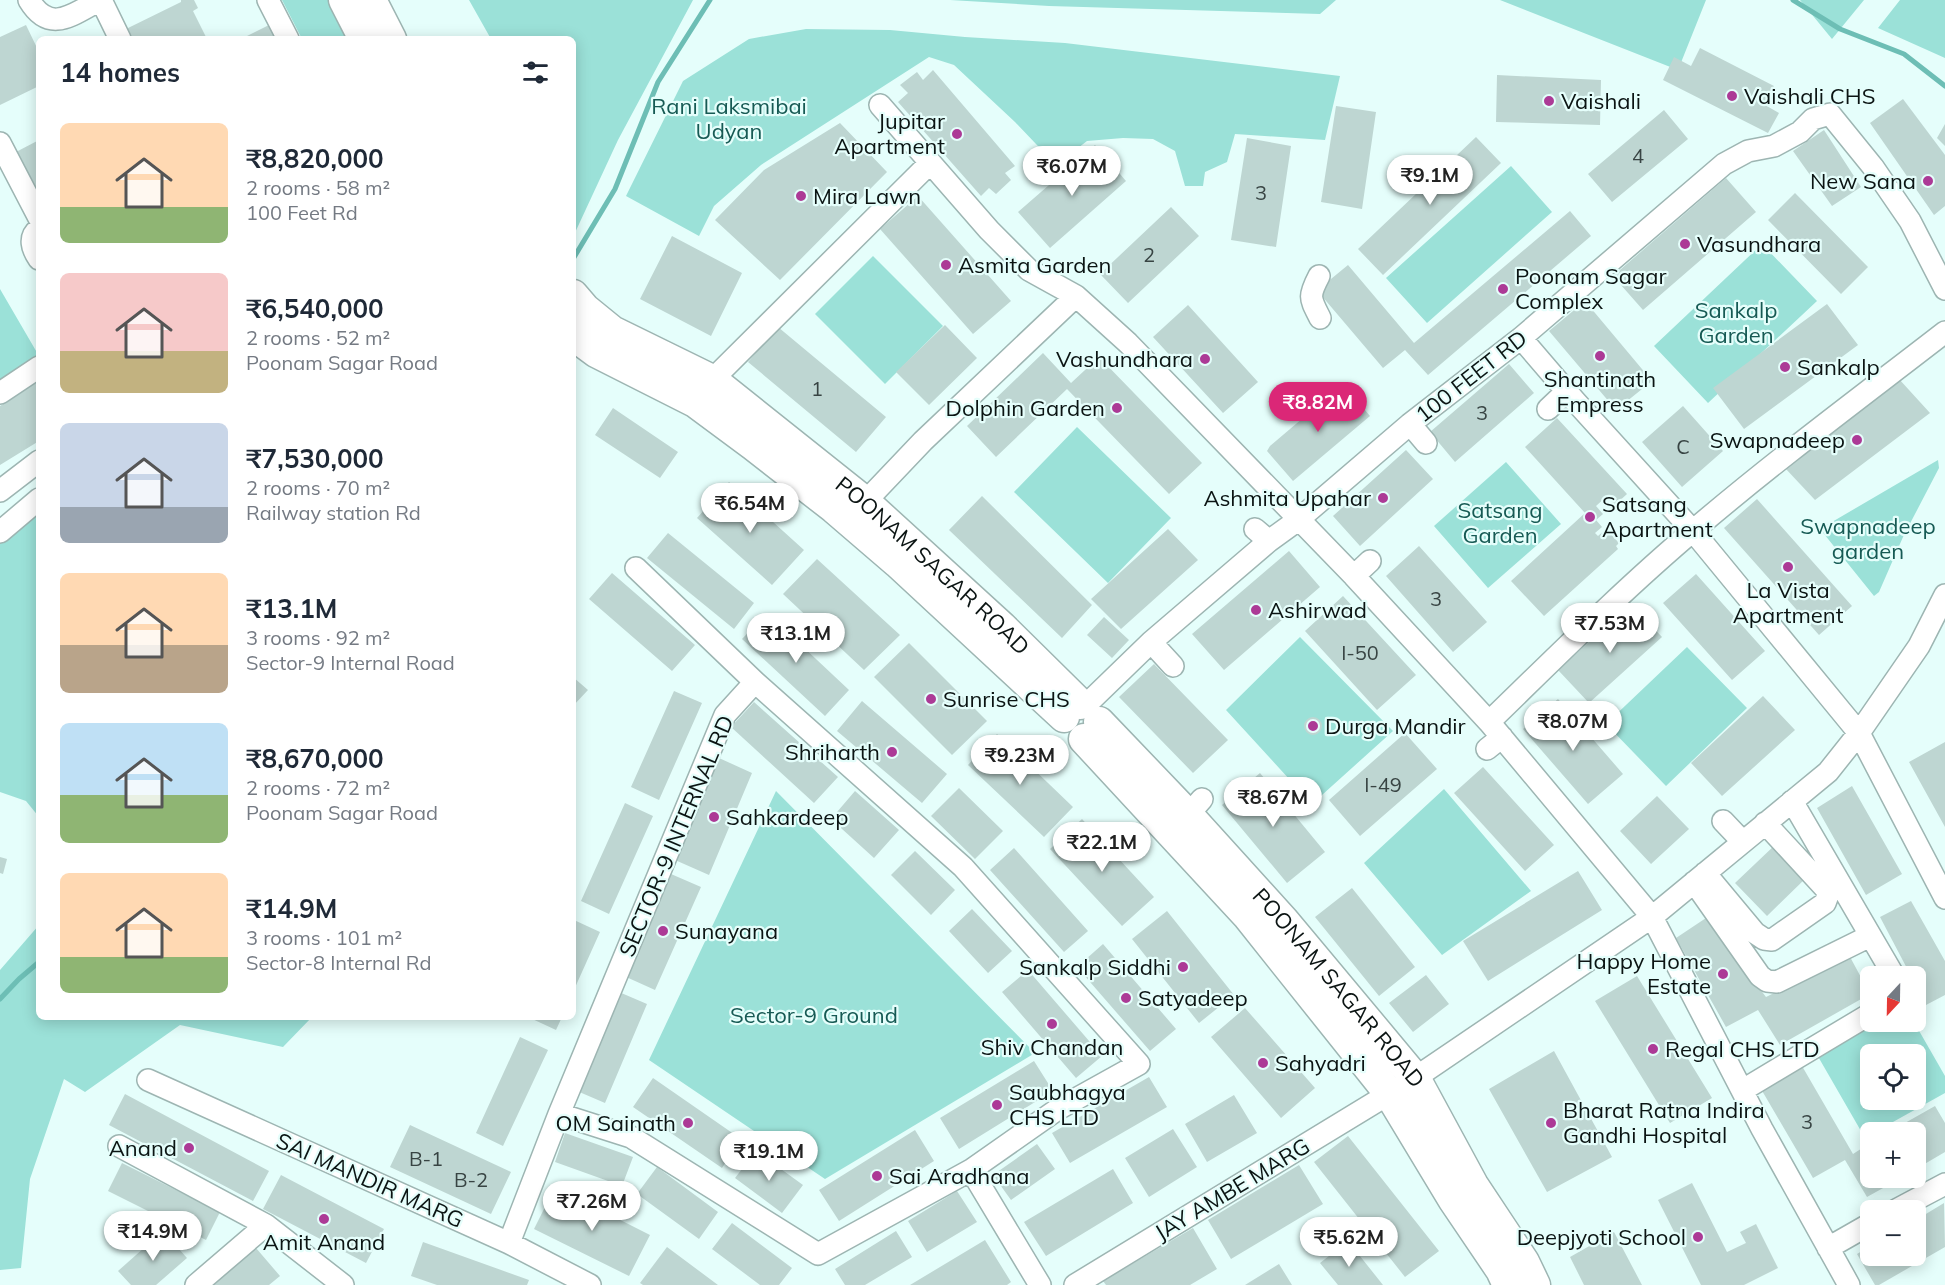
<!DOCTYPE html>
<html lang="en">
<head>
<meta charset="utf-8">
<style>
	body { margin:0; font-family:Mulish,sans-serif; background:#f2f2f3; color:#1f2937; height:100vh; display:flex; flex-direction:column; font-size:22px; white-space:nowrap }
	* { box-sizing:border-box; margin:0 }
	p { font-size:20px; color:#747a83 }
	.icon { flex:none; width:33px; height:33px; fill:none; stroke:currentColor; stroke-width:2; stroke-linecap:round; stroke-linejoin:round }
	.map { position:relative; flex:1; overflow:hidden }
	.side { position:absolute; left:36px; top:36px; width:540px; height:984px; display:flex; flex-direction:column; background:#fff; border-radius:9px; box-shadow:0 3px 15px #0003 }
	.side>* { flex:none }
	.needle { width:39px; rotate:202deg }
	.buttons { position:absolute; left:1860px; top:966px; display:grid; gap:12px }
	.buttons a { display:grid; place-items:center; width:66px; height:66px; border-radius:9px; background:#fff; box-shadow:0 3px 15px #0003; font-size:30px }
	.price { position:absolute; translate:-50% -51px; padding:0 14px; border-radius:21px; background:#fff; color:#222; font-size:20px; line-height:39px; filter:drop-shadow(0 2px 3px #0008) }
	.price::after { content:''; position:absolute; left:50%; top:36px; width:18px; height:14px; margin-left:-9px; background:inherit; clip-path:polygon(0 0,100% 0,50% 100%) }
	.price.active { background:#db2777; color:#fff }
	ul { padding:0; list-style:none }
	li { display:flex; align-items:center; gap:18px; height:150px; padding:0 24px }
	li span { display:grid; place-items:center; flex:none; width:168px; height:120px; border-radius:9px; color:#555 }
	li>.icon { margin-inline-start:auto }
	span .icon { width:72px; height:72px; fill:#fffc; stroke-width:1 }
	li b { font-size:26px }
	h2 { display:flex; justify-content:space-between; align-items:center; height:72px; padding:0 24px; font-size:26px }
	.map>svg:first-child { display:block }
</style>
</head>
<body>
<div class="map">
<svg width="1945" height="1285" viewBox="0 0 1945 1285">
	<rect width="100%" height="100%" fill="#e5fefb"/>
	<path fill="#9be1d8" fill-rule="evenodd" d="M282,0H343L363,39H302Z
		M469,0H693L618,140L573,237V39H491Z
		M950,0H1336L1320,14L1049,6Z
		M1500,0H1706L1678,70Z
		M1800,0H1864L1832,39Z
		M1900,0H1945V58L1878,28Z
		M806,29L890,30L965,37L1065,43L1340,76L1325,140L1235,134L1227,162L1205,172L1203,186H1185L1175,151L1153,139L1123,138L1087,141L1056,165L1015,122L954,65L929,57L761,165L714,206L699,236L626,196L683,81L749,39Z
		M1511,166L1552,212L1427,323L1386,278Z
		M1762,244L1817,301L1708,403L1654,346Z
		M873,256L943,326L885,384L815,314Z
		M0,289L39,356V360L0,382Z
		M1077,427L1171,518L1108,583L1014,492Z
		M1938,460L1939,468L1903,537L1879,592L1874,596L1820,529Z
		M1506,462L1561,524L1488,588L1434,526Z
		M39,508V817L26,801L0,792V541Z
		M1300,637L1393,731L1312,804L1226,710Z
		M1687,647L1747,708L1666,786L1606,724Z
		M1444,789L1531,891L1442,955L1364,863Z
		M776,791L1035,1053L825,1179L649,1060Z
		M39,925V1017H312L283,1047L180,1025L85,1092L64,1079L30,1179L21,1268L0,1270V970Z
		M1871,1022H1914L1945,1076V1093L1875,1132H1870V1135L1865,1138L1816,1053ZM1870,1054H1916V1100H1870Z"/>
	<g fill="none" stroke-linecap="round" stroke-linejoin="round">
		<path stroke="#6dbeb5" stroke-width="5" d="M1793,0L1840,29L1904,54L1945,86
			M573,259L615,189L658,82L710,0
			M0,999L19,979L39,962"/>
	</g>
	<path fill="#bed6d2" d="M181,0H194L198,8L193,11L207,39H131L126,29L181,2Z
		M26,25L39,52V86L0,105V37Z
		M269,25L276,39H241Z
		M1700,48L1774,86L1765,105L1779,113L1768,133L1663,80L1674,57L1691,66Z
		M933,70L1015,166L1005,173L1011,180L996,194L989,188L981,196L898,102L908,93L900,85L917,72L923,80Z
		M1497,75L1601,80L1600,125L1496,122Z
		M1903,99L1945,155V206L1934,215L1870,123Z
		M1336,106L1376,112L1362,209L1321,202Z
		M1664,110L1688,139L1612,202L1588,174Z
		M840,123L887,172L780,280L715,220L764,170Z
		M1945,124V146L1937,138Z
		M1824,130L1861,187L1832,206L1793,151Z
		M1476,137L1501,163L1383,275L1358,249Z
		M1247,138L1291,146L1276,247L1231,240Z
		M39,140V202L16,152Z
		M1095,145L1126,181L1050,248L1018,212Z
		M1726,178L1756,212L1643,310L1613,276Z
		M1795,193L1868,267L1841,294L1768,220Z
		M918,196L1011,301L973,334L880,229Z
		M1171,207L1199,236L1128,303L1100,274Z
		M1570,211L1591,236L1428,375L1405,350L1383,368L1321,295L1320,288L1348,265L1414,343Z
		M672,236L742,273L711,336L640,299Z
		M1585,301L1652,381L1616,410L1549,331Z
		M1827,304L1858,345L1744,429L1713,388Z
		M1188,305L1258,382L1223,413L1153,337Z
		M945,325L977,358L929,405L896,372Z
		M778,327L886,417L856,452L748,362Z
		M1043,353L1071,383L1099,357L1202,463L1169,494L1067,389L996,457L967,426Z
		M1509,364L1534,393L1455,462L1430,432Z
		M1899,379L1930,413L1815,500L1785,468Z
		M39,381V441L0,465V406Z
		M1343,384L1370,416L1293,481L1267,451L1270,446Z
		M1683,406L1723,451L1682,487L1642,442Z
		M613,408L678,452L660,478L595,435Z
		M1557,418L1627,494L1615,505L1607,496L1596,506L1603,514L1596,520L1602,527L1595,533L1598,536L1606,529L1619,543L1616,546L1618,549L1544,616L1511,581L1585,513L1525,447Z
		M1406,450L1433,479L1360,546L1333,516Z
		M729,482L804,550L772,585L697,518Z
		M982,496L1092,605L1062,638L949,530Z
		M1757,499L1852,606L1819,635L1724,528Z
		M1168,529L1198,560L1121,629L1091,599Z
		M668,533L754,603L734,629L647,558Z
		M1419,546L1487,622L1453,652L1386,576Z
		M1289,551L1320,587L1224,670L1192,634Z
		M817,559L900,635L864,670L783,594Z
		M612,573L695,645L672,671L589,599Z
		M1696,574L1765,651L1732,680L1663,603Z
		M1343,596L1416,675L1377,710L1305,631Z
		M1631,604L1662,637L1589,703L1558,670Z
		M767,613L849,690L825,716L742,639Z
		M1104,617L1129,640L1112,658L1087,635Z
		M909,643L987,721L952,755L874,677Z
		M1154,664L1228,740L1193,773L1119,697Z
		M573,677L588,690L573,706Z
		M674,691L702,703L659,800L631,787Z
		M1763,696L1795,730L1722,796L1691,763Z
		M1558,699L1623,774L1588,804L1523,729Z
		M862,701L947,774L922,803L837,731Z
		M754,702L838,777L814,803L731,727Z
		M1304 726a9 9 0 1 1 18 0a9 9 0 1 1-18 0Z
		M1405,733L1437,769L1360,836L1329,800Z
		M997,734L1073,807L1044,837L968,765Z
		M1945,742V827L1909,762Z
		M719,758L752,773L709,875L675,860Z
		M1483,767L1554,845L1525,871L1454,793Z
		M1260,773L1325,852L1287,883L1222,805Z
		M1852,786L1902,874L1866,895L1817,808Z
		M959,788L1003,831L975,859L931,816Z
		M855,791L899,830L874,858L831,819Z
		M1657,796L1689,829L1651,864L1620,831Z
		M625,803L653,816L609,914L581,901Z
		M1082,819L1154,897L1122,926L1050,849Z
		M1776,844L1807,877L1767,916L1735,883Z
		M1014,848L1088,931L1064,952L990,870Z
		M915,851L955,890L931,915L891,875Z
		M0,857L7,859L3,874L0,873Z
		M1578,871L1602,910L1488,981L1463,941Z
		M671,874L701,887L655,990L624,976Z
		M1352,888L1415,967L1379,996L1315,917Z
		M1911,901L1945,961V995L1926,1005L1916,984V976H1911L1880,917Z
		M972,909L1012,951L988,973L949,931Z
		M1167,911L1234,995L1199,1023L1132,939Z
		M1706,918L1766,997L1849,955L1870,994L1780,1045L1758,1010L1726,1027L1676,938Z
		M574,920L600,932L573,992V922Z
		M1103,944L1176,1029L1150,1051L1077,967Z
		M1028,970L1102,1056L1076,1078L1002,992Z
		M1426,975L1449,1004L1413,1032L1389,1003Z
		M1637,976L1712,1098L1670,1123L1595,1001Z
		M619,992L647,1004L605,1103L577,1091Z
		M1245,1008L1315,1088L1281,1118L1211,1037Z
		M528,1017H562L556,1030Z
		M520,1037L548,1050L503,1146L476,1133Z
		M1554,1051L1612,1157L1547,1192L1489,1089Z
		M1034,1061L1053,1091L959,1149L940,1118Z
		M1802,1066L1853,1154L1870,1143V1178H1901L1867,1197L1845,1160L1813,1178L1761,1089Z
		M1149,1077L1167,1107L1070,1163L1052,1133Z
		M653,1078L741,1139L722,1168L633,1107Z
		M125,1094L269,1171L253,1201L109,1125Z
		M1234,1095L1257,1133L1207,1162L1185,1124Z
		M1935,1106L1945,1123V1152L1916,1169V1132H1889Z
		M410,1125L511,1172L491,1214L390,1167Z
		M1173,1129L1197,1167L1149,1197L1125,1158Z
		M915,1130L934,1161L839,1221L819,1190Z
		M565,1133L633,1157L622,1186L555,1162Z
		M1348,1136L1439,1251L1405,1277L1314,1162Z
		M1037,1144L1055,1169L1011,1200L993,1175Z
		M756,1151L803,1185L782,1213L735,1178Z
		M122,1163L220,1212L206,1240L108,1191Z
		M1299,1165L1323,1204L1231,1259L1208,1220Z
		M657,1167L718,1212L699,1239L637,1194Z
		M1113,1169L1133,1203L1046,1256L1024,1222Z
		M281,1175L384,1229L366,1263L263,1209Z
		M1692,1183L1727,1252L1746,1243L1740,1232L1756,1224L1778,1268L1744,1285H1701L1658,1200Z
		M555,1187L650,1235L629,1276L534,1229Z
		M957,1191L977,1222L927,1252L908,1221Z
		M1944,1203L1945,1247L1879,1285H1875L1857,1254L1870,1246V1256H1916V1220Z
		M732,1223L792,1268L779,1285H760L712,1249Z
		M1193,1228L1217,1269L1190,1285H1106L1103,1281Z
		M163,1231L187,1258L156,1285H131L118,1271Z
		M896,1231L912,1257L865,1285H845L835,1269Z
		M1614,1232L1642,1285H1584L1570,1257Z
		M985,1240L1011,1282L1007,1285H910Z
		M1348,1241L1383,1285H1338L1320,1263Z
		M423,1242L529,1280L527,1285H437L411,1276Z
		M667,1247L718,1285H643L640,1283Z
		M256,1248L280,1276L269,1285H212Z
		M1279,1264L1292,1285H1245Z"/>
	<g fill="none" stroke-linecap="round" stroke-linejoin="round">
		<g stroke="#9db5b2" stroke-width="24">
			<path id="minor" d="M29,0C50,35 73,14 100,0
				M101,0L120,39
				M268,0L288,39
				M880,105L989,230L1029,270L1076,296L1128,343L1354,576L1489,722L1652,917L1762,1129L1849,1285
				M0,143L39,218
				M39,229C28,237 32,249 39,259
				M1319,276C1308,297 1310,298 1320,318
				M1521,338L1575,401L1693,531L1859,733L1945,898
				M704,390L712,380L930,163
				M0,393L39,367
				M1548,409L1567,391
				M1410,424L1426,443
				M0,491L39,461
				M865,502L923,441L1076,296
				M1255,529L1269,541
				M0,532L39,499
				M1354,576L1370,561
				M1151,642L1173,666
				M755,682L963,867L1139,1064L1058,1109L971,1170
				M1086,705L1151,642L1269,541L1298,520L1410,424L1521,338L1724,164L1748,151L1774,146L1800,132L1813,119L1830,114L1873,167L1910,221L1945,289
				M1489,722C1556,657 1624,589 1695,529C1776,460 1861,397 1945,332
				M1487,749L1502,737
				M1792,801L1894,976
				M1188,815L1202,799
				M1723,821L1742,841
				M1705,873L1755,933L1764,939L1772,940L1825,903L1828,895L1826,889L1765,823
				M1694,882L1760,976L1767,981L1777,982L1870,936
				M148,1080L509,1243L590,1285
				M1743,1090L1870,1014
				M559,1114L725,715L755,682L636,568
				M119,1146L266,1225L196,1285
				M1896,1210L1945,1184
				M266,1225L343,1285
				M509,1243L559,1114L631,1137L818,1254L971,1170L1040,1285
				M1828,1248L1870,1224
				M1075,1285L1415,1078L1652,917L1828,772L1859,733L1919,646L1945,595"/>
		</g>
		<g stroke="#9db5b2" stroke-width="33">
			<g id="secondary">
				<path d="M344,0L364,39"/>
				<path d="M371,0L391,39"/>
				<path id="s1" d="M573,295L585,309L612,331L712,380L865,502L1002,627L1080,704"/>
				<path d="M573,335L596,352L695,402L753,445L834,508L898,563L1064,717"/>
				<path id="s2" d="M1099,722L1188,815L1284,921L1415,1078L1473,1185L1524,1262L1535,1285"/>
				<path d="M1084,739L1247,915L1389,1093L1453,1199L1501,1270L1508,1285"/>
			</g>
		</g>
		<use href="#minor" stroke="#fff" stroke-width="21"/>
		<use href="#secondary" stroke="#fff" stroke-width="30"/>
	</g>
	<g fill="#ac3a96" stroke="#e5fefb" stroke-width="2">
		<circle cx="1732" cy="96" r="6"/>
		<circle cx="1549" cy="101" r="6"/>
		<circle cx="957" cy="134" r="6"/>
		<circle cx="1928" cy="181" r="6"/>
		<circle cx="801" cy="196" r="6"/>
		<circle cx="1685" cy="244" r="6"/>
		<circle cx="946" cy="265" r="6"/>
		<circle cx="1503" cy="289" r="6"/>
		<circle cx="1600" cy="356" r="6"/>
		<circle cx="1205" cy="359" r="6"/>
		<circle cx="1785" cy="367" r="6"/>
		<circle cx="1117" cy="408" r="6"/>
		<circle cx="1857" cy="440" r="6"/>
		<circle cx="1383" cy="498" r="6"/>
		<circle cx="1590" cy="517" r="6"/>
		<circle cx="1788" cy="567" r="6"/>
		<circle cx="1256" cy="610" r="6"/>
		<circle cx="931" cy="699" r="6"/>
		<circle cx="1313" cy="726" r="6"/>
		<circle cx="892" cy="752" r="6"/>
		<circle cx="714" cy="817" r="6"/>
		<circle cx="663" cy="931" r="6"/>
		<circle cx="1183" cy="967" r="6"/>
		<circle cx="1723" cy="974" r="6"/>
		<circle cx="1126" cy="998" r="6"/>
		<circle cx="1052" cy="1024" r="6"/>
		<circle cx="1653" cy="1049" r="6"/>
		<circle cx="1263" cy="1063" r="6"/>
		<circle cx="997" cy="1105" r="6"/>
		<circle cx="688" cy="1123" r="6"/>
		<circle cx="1551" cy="1123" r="6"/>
		<circle cx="189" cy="1148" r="6"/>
		<circle cx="877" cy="1176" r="6"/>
		<circle cx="324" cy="1219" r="6"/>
		<circle cx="1698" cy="1237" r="6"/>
	</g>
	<g text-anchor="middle" stroke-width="4.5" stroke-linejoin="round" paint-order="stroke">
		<g font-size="20" fill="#384443">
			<text x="1638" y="163">4</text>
			<text x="1261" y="200">3</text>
			<text x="1149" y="262">2</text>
			<text x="817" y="396">1</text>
			<text x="1482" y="420">3</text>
			<text x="1683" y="454">C</text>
			<text x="1436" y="606">3</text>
			<text x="1360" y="660">I-50</text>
			<text x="1383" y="792">I-49</text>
			<text x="1807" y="1129">3</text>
			<text x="426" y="1166">B-1</text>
			<text x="471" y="1187">B-2</text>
		</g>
		<g font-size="22" fill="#0b1413" stroke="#e5fefb" text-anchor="start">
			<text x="1744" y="104">Vaishali CHS</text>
			<text x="1561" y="109">Vaishali</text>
			<text x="945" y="129" text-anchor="end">Jupitar<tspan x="945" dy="25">Apartment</tspan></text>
			<text x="1916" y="189" text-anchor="end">New Sana</text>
			<text x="813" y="204">Mira Lawn</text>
			<text x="1697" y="252">Vasundhara</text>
			<text x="958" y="273">Asmita Garden</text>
			<text x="1515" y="284">Poonam Sagar<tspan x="1515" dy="25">Complex</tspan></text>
			<text x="1193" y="367" text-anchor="end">Vashundhara</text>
			<text x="1797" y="375">Sankalp</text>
			<text x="1600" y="387" text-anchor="middle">Shantinath<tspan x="1600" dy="25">Empress</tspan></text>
			<text x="1105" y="416" text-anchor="end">Dolphin Garden</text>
			<text x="1845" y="448" text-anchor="end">Swapnadeep</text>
			<text x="1371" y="506" text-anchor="end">Ashmita Upahar</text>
			<text x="1602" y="512">Satsang<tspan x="1602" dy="25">Apartment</tspan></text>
			<text x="1788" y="598" text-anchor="middle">La Vista<tspan x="1788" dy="25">Apartment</tspan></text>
			<text x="1268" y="618">Ashirwad</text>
			<text x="943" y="707">Sunrise CHS</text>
			<text x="1325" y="734">Durga Mandir</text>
			<text x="880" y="760" text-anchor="end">Shriharth</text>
			<text x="726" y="825">Sahkardeep</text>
			<text x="675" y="939">Sunayana</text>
			<text x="1711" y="969" text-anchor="end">Happy Home<tspan x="1711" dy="25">Estate</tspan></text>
			<text x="1171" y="975" text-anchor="end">Sankalp Siddhi</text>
			<text x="1138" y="1006">Satyadeep</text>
			<text x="1052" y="1055" text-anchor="middle">Shiv Chandan</text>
			<text x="1665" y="1057">Regal CHS LTD</text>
			<text x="1275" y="1071">Sahyadri</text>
			<text x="1009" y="1100">Saubhagya<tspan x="1009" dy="25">CHS LTD</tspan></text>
			<text x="1563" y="1118">Bharat Ratna Indira<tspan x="1563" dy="25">Gandhi Hospital</tspan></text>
			<text x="676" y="1131" text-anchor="end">OM Sainath</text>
			<text x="177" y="1156" text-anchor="end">Anand</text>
			<text x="889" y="1184">Sai Aradhana</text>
			<text x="1686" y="1245" text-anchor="end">Deepjyoti School</text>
			<text x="324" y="1250" text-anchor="middle">Amit Anand</text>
		</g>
		<g font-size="22" fill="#165a54" stroke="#e5fefb">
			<text x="729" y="114">Rani Laksmibai<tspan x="729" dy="25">Udyan</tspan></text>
			<text x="1736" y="318">Sankalp<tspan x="1736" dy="25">Garden</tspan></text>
			<text x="1500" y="518">Satsang<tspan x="1500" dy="25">Garden</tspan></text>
			<text x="1868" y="534">Swapnadeep<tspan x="1868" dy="25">garden</tspan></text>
			<text x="814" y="1023">Sector-9 Ground</text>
		</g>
		<g font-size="22" fill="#0b1413" stroke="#e5fefb">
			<text transform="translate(1471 376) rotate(-38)" y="8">100 FEET RD</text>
			<text dy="8" stroke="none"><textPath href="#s1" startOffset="453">POONAM SAGAR ROAD</textPath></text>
			<text transform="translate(676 836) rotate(-67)" y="8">SECTOR-9 INTERNAL RD</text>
			<text dy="8" stroke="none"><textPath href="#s2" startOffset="358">POONAM SAGAR ROAD</textPath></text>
			<text transform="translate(370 1180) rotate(24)" y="8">SAI MANDIR MARG</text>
			<text transform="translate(1232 1189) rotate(-31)" y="8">JAY AMBE MARG</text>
		</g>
	</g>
</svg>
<div class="buttons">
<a><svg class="needle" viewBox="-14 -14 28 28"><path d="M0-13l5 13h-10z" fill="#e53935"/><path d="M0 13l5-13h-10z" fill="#747a83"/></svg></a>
<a><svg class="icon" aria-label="locate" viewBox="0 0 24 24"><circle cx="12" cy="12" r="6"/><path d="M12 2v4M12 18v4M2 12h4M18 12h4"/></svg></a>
<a>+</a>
<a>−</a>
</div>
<b class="price" style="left:1072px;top:197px">₹6.07M</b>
<b class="price" style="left:1430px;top:206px">₹9.1M</b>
<b class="price active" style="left:1318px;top:433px">₹8.82M</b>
<b class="price" style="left:750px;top:534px">₹6.54M</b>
<b class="price" style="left:1610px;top:654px">₹7.53M</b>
<b class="price" style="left:796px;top:664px">₹13.1M</b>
<b class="price" style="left:1573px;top:752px">₹8.07M</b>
<b class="price" style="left:1020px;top:786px">₹9.23M</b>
<b class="price" style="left:1273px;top:828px">₹8.67M</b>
<b class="price" style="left:1102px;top:873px">₹22.1M</b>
<b class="price" style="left:769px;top:1182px">₹19.1M</b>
<b class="price" style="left:592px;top:1232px">₹7.26M</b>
<b class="price" style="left:153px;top:1262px">₹14.9M</b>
<b class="price" style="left:1349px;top:1268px">₹5.62M</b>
<section class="side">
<h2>14 homes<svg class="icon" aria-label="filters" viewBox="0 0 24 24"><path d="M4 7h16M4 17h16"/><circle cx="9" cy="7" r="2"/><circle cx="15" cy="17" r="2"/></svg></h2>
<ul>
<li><span style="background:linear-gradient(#ffd9b3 70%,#8fb573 0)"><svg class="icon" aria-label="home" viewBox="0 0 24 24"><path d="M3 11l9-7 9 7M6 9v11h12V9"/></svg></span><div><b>₹8,820,000</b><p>2 rooms · 58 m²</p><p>100 Feet Rd</p></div></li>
<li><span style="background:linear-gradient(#f6c9c9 65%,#c2b280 0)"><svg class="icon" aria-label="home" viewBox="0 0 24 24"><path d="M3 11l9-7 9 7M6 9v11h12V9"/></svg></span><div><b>₹6,540,000</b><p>2 rooms · 52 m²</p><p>Poonam Sagar Road</p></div></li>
<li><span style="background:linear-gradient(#c9d6e8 70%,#9aa5b1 0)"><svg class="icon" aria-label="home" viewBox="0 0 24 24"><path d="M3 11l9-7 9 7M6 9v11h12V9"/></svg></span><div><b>₹7,530,000</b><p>2 rooms · 70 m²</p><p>Railway station Rd</p></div></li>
<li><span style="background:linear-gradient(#ffd9b3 60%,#b9a48a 0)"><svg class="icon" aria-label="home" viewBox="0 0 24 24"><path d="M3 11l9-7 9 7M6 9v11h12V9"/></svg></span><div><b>₹13.1M</b><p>3 rooms · 92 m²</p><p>Sector-9 Internal Road</p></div></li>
<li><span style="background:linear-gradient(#bfe0f5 60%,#8fb573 0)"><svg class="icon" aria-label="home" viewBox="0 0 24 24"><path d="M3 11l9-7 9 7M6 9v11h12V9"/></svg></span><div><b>₹8,670,000</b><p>2 rooms · 72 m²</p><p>Poonam Sagar Road</p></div></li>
<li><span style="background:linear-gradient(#ffd9b3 70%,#8fb573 0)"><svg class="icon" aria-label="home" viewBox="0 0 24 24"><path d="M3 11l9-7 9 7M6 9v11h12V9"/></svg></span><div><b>₹14.9M</b><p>3 rooms · 101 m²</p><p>Sector-8 Internal Rd</p></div></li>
</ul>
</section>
</div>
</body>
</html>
